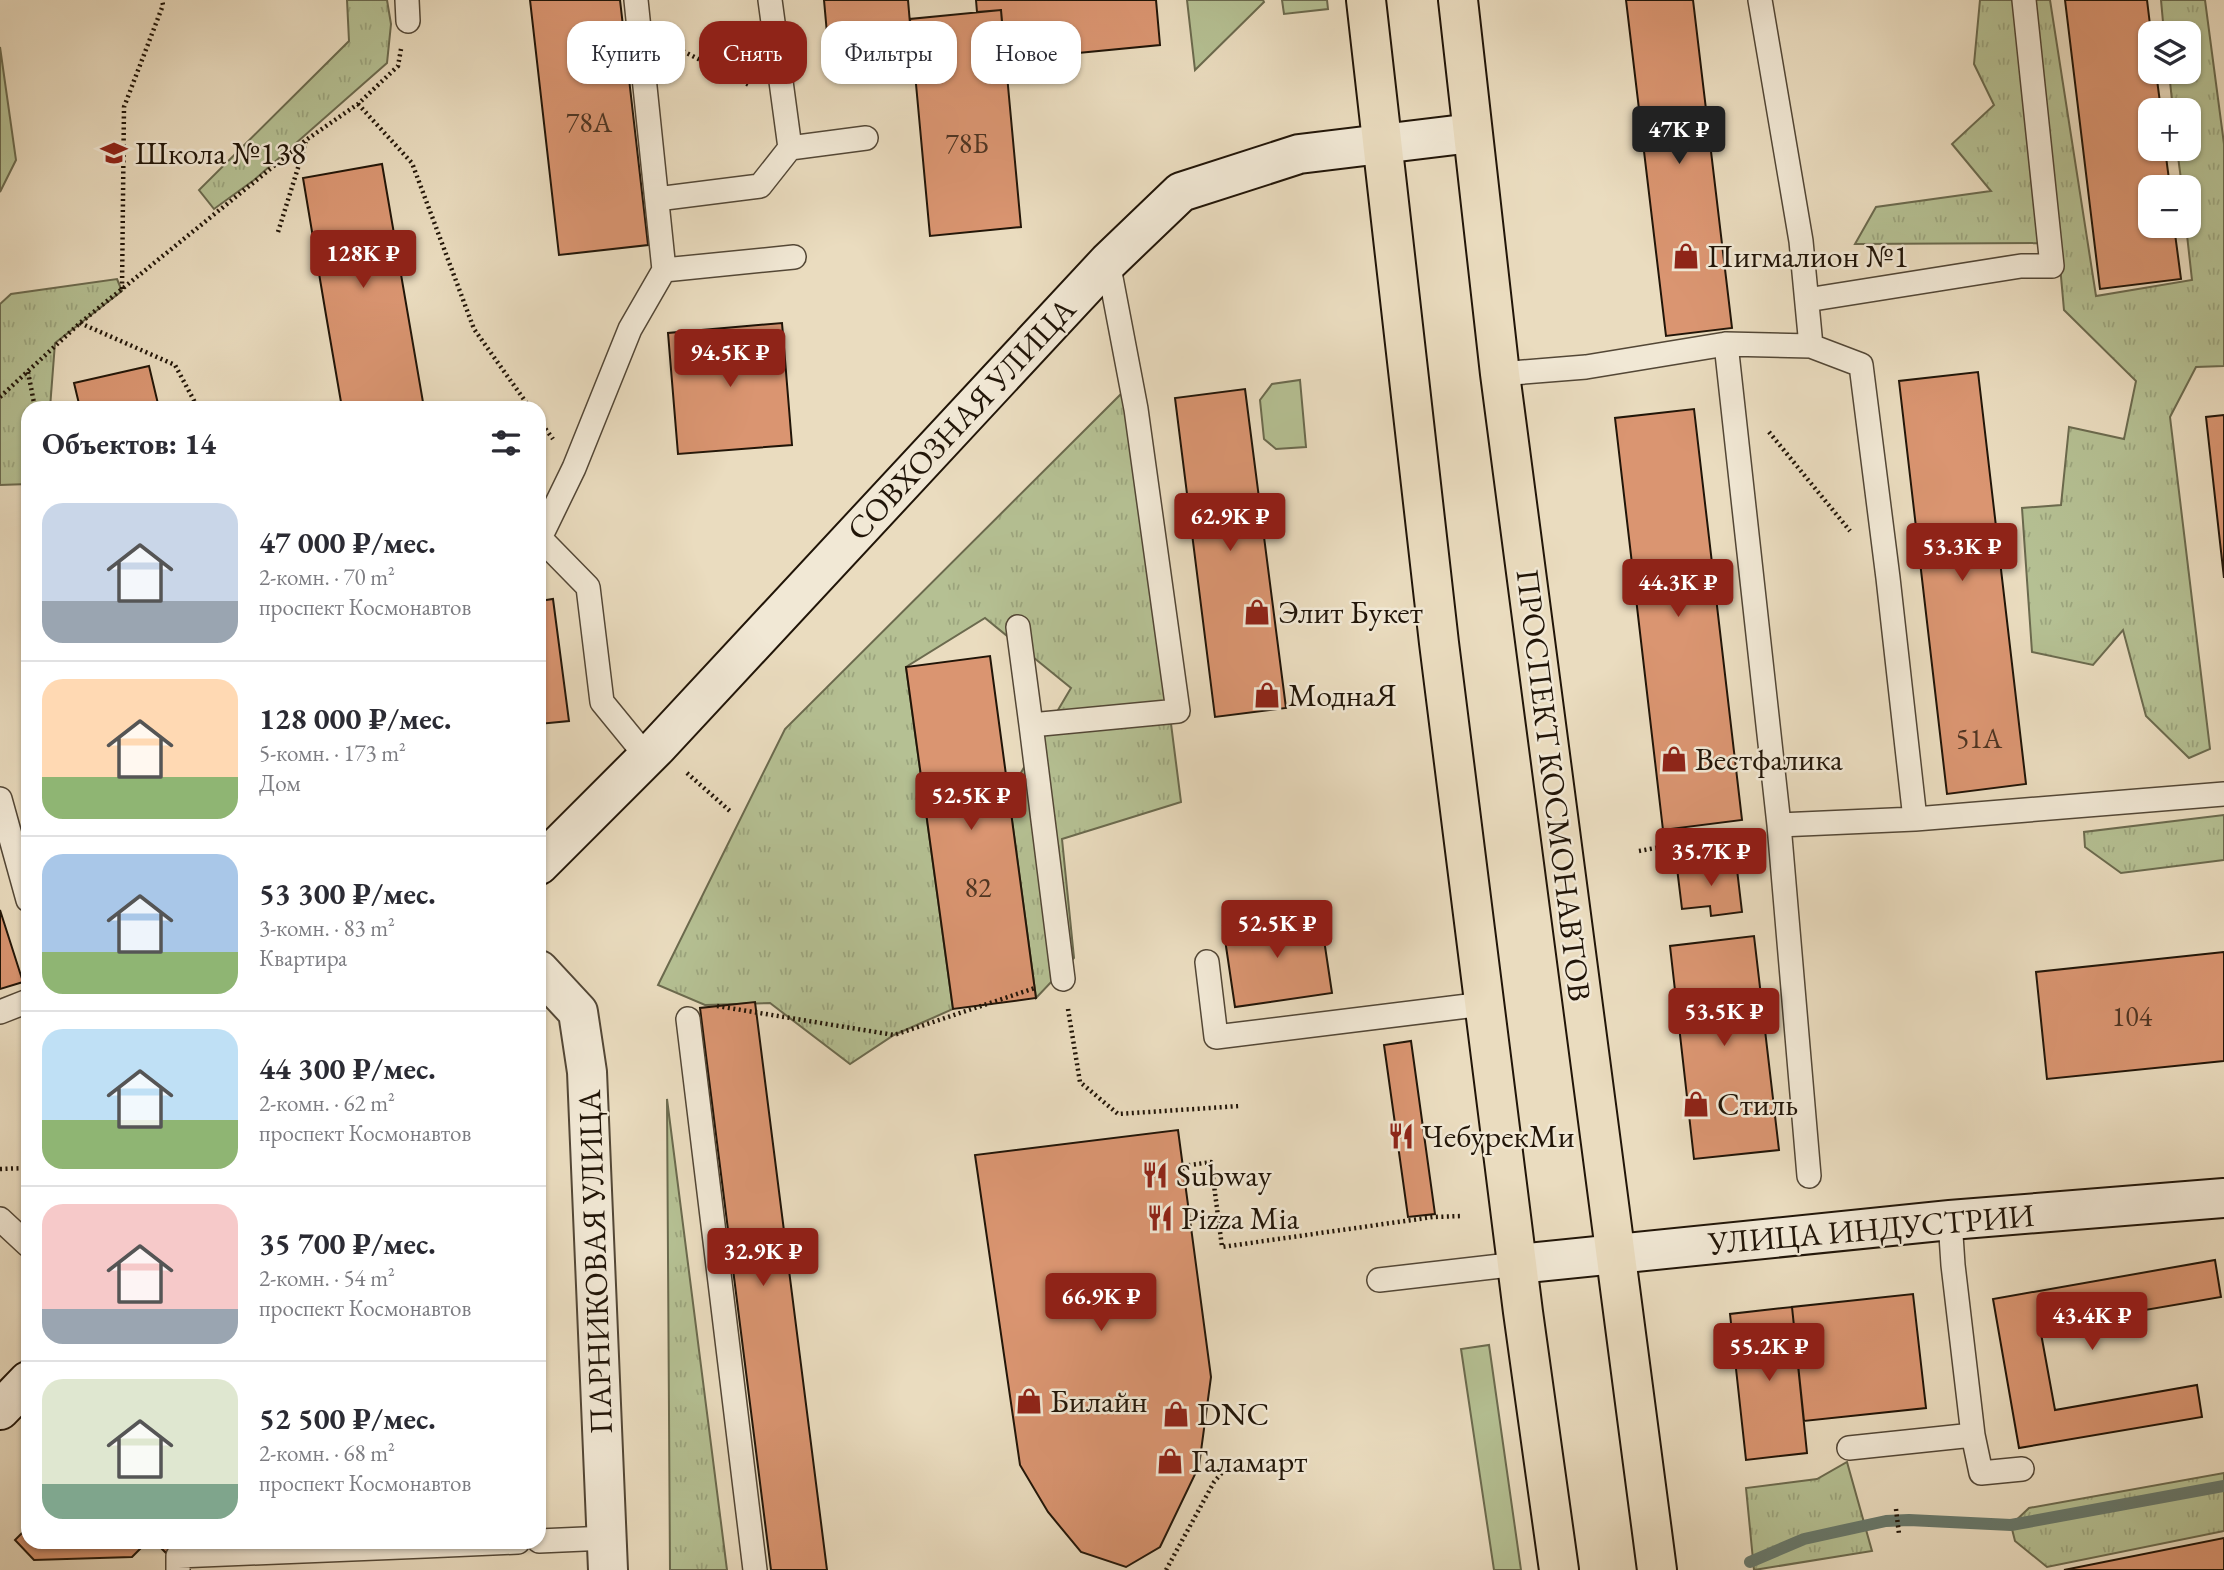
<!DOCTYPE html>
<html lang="ru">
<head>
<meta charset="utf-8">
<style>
	body { margin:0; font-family:"EB Garamond",serif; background:#f2f2f3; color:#2b2b33; height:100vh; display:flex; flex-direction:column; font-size:26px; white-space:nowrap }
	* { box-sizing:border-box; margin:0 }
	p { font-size:23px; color:#7c7c81 }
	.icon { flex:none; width:38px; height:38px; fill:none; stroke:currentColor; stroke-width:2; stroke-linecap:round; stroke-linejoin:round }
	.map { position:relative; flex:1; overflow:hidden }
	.drawer { position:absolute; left:21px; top:401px; width:525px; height:1148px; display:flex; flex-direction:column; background:#fff; border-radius:21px; box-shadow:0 2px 5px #0004 }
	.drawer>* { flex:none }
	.banner { position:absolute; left:567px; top:21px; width:665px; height:63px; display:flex; gap:14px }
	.controls { position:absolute; left:2138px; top:21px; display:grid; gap:14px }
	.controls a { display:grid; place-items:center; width:63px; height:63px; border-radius:14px; background:#fff; box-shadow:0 2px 5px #0004; font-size:35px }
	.price { position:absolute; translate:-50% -60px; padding:0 16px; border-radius:7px; background:#8f2418; color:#fff; font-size:23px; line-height:46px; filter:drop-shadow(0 2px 4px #0008) }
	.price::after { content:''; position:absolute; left:50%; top:42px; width:21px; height:16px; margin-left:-10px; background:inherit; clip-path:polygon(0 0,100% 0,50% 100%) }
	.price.on { background:#222; color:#fff }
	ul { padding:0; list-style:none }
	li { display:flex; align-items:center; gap:21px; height:175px; padding:0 21px }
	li+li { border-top:2px solid #e1e1e2 }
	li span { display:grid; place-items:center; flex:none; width:196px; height:140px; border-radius:21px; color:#555 }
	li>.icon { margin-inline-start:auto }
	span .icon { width:84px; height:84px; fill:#fffc; stroke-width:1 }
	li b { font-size:30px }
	h2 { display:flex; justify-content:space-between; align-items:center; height:84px; padding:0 21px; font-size:30px }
	.pill { padding:0 24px; border-radius:21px; background:#fff; box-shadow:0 2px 5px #0004; font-size:24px; line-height:63px }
	.pill.on { background:#8f2418; color:#fff }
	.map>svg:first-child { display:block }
</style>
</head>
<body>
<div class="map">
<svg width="2224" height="1570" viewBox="0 0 2224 1570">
	<defs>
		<pattern id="park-tufts" width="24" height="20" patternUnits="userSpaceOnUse" patternTransform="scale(1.75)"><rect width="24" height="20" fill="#b5c093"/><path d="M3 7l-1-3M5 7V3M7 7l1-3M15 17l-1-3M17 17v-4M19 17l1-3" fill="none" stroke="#9ba47d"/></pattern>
	</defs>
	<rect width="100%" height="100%" fill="#eadcbf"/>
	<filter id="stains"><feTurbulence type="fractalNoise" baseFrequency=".00286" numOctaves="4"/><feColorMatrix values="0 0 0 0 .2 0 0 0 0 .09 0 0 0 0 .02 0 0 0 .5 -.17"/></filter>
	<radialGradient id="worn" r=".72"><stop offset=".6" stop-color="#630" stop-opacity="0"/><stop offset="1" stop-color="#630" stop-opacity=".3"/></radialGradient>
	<path fill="#b5c093" stroke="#6b6a4e" stroke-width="2" d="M1187,0H1263L1264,2L1195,70Z
		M1282,0H1327L1328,9L1284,14Z
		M0,47L16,160L0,192Z
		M1300,380L1306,447L1276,449L1264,439L1260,400L1272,384Z
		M1489,1345L1521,1570H1494L1461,1349Z"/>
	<path fill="url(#park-tufts)" stroke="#6b6a4e" stroke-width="2" d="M347,0H387L391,24L387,63L254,180L214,209L199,190L349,41Z
		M1980,0H2050L2096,296L2192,280L2186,226H2189V187H2182L2177,149H2189V110H2173L2169,72H2189V33H2164L2161,0H2205L2224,144V366L2196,367L2170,417L2210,749L2189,758L2146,716L2123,630L2093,665L2032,652L2022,508L2061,505L2069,427L2124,439L2136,381L2064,310L2058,243L1855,244L1876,207L1991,191L1952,144L1994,105L1974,64Z
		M117,279L122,291L55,343L50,408H28V484L0,485V304L11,294Z
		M1128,387L1181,802L1062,839L1074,958L1036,998L1006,776H1019L1071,688L985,618L906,667L953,1009L894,1035L850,1064L770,1003L705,1005L658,985L785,729Z
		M2224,815V860L2121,873L2085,847L2084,832Z
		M667,1099L727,1570H670Z
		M1847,1462L1872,1551L1754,1570L1746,1488L1817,1479Z
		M2224,1473V1531L2047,1567L2015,1541L2011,1525L2029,1508Z"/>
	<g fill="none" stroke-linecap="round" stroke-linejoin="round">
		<path stroke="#68796c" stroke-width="12" d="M1750,1562L1804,1539L1886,1521L1909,1520L2011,1525L2224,1486"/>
	</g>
	<path fill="#da9571" stroke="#211508" stroke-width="2" d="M530,0H620L648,245L559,255Z
		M824,0H908L913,59L830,67Z
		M976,0H1156L1160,45L1005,60L1001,10L977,12Z
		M1626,0H1693L1732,328L1666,336Z
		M2065,0H2147L2151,33V72H2156L2161,110H2151V149H2165L2170,187H2151V226H2174L2181,279L2100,289Z
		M1001,10L1021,227L930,236L910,19Z
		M382,164L424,408H342L326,315L303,178Z
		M782,323L792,445L678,454L668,333Z
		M149,366L159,408H80L74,383Z
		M1978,372L2026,784L1947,794L1899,381Z
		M1245,389L1286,708L1215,717L1175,398Z
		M1694,409L1742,820L1663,830L1615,418Z
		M2224,415V578L2206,417Z
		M553,599L569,721L539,724V601Z
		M990,656L1036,998L953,1009L906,667Z
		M1736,861L1742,912L1711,916L1710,906L1682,909L1677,868Z
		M0,910L23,982L0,989Z
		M1320,913L1332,993L1235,1007L1223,926Z
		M1754,936L1779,1150L1694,1159L1670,946Z
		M2224,952V1061L2047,1079L2036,972Z
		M755,1002L827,1570H771L700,1008Z
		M1411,1041L1435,1214L1408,1217L1384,1045Z
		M1178,1130L1211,1377L1199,1466L1160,1547L1126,1567L1081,1552L1048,1512L1020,1465L975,1155Z
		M2215,1260L2221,1297L2040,1328L2055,1410L2197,1385L2202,1417L2019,1448L1993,1299Z
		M1913,1294L1926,1408L1804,1421L1792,1307Z
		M1792,1307L1807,1453L1746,1460L1730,1314Z
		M28,1527V1542H147L132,1557L34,1560L15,1540Z
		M2224,1538V1570H2064Z
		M155,1542H176L166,1553Z"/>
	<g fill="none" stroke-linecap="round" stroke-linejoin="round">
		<g stroke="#534736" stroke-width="26">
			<path id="lane" d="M407,0L408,21
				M636,0L664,270L630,329L574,468L540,538L588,587L602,702L647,757
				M770,0L790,148L866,138
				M1760,0L1801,241L1811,346
				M657,199L760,186L790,148
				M664,270L794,257
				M1807,300L2021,266H2052L2024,0
				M1726,344L1779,825L1809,1176
				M1500,374L1586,367L1726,344L1811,346L1861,365L1888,578L1915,819
				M1018,627L1031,725
				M0,799L28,900
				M1779,825L1915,819L2224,794
				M1207,962L1216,1037L1484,1004
				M1063,979L1031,725L1178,711L1136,409L1108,262
				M0,1012L28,1001
				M688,1019L755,1570
				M0,1219L28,1245
				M1379,1280L1518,1264
				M1973,1435L1981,1473L2022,1469
				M1849,1448L1973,1435L1953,1265L1950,1220
				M539,1541L607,1538
				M425,1542V1546L518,1542
				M178,1570V1556L425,1546"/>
		</g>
		<g stroke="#534736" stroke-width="42">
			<path id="street" d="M539,970L578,1012L587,1072L608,1570"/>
		</g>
		<g stroke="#211508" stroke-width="42">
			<path id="secondary" d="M539,865L657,747L1108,262L1181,192L1299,154L1472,133
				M1518,1264L1950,1220L2224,1198
				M0,1410L28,1381"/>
		</g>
		<g stroke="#211508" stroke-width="42">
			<path id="primary" d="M1366,0L1439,643L1523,1312L1559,1570
				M1458,0L1500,374L1657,1570"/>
		</g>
		<path stroke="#211508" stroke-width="4.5" stroke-dasharray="2 3.5" stroke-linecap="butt" d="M673,46L749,85
			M358,104L412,163L474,329L530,408
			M278,232L306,142
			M122,289L124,107L163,5L162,0
			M80,323L175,365L198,408
			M28,372L35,408
			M0,397L80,323L306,140L358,104L398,66L401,49
			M539,420L553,439
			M1769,432L1850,531
			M539,763H542
			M687,773L731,812
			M1639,851L1747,831
			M717,1006L894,1035L1035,988
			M1068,1009L1080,1082L1118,1114L1240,1106
			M1183,1166L1211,1162L1222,1247L1433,1217L1463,1216
			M0,1169L28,1168
			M1896,1509L1899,1534
			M1166,1570L1214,1482L1226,1468"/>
		<use href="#lane" stroke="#f1e8d5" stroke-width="23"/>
		<use href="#street" stroke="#f1e8d5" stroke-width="38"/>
		<use href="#secondary" stroke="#f1e8d5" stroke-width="38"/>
		<use href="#primary" stroke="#eadcbf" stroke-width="38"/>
	</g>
	<defs>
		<g id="school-bare" transform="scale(2.1)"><path d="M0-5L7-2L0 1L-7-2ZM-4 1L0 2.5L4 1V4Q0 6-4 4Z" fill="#8f2418" stroke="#f1e8d5" stroke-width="2.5" paint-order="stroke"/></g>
		<g id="shop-bare" transform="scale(2.1)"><path d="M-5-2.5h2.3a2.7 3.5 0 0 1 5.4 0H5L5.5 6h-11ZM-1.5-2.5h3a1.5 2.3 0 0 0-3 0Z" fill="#8f2418" stroke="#f1e8d5" stroke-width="2.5" paint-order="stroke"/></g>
		<g id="restaurant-bare" transform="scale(2.1)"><path d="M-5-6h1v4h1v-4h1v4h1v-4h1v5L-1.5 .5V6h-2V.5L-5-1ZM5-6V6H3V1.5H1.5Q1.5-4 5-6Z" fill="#8f2418" stroke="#f1e8d5" stroke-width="2.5" paint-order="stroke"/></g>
	</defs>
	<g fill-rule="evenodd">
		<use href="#school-bare" x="114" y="153"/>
		<use href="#shop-bare" x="1686" y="256"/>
		<use href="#shop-bare" x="1257" y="612"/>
		<use href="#shop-bare" x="1267" y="695"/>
		<use href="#shop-bare" x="1674" y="759"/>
		<use href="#shop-bare" x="1696" y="1104"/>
		<use href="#restaurant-bare" x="1401" y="1136"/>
		<use href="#restaurant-bare" x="1155" y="1175"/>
		<use href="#restaurant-bare" x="1160" y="1218"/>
		<use href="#shop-bare" x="1029" y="1401"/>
		<use href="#shop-bare" x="1176" y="1414"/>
		<use href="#shop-bare" x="1170" y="1461"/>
	</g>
	<g text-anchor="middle" stroke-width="5" stroke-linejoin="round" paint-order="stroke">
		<g font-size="28" fill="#4f3522">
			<text x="589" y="132">78А</text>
			<text x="967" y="153">78Б</text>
			<text x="1979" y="748">51А</text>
			<text x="978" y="897">82</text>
			<text x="2132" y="1026">104</text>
		</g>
		<g font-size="32" fill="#211508" stroke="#f1e8d5" text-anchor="start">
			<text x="135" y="164">Школа №138</text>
			<text x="1707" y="267">Пигмалион №1</text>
			<text x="1278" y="623">Элит Букет</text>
			<text x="1288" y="706">МоднаЯ</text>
			<text x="1695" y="770">Вестфалика</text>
			<text x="1717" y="1115">Стиль</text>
			<text x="1422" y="1147">ЧебурекМи</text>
			<text x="1176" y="1186">Subway</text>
			<text x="1181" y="1229">Pizza Mia</text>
			<text x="1050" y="1412">Билайн</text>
			<text x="1197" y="1425">DNC</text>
			<text x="1191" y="1472">Галамарт</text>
		</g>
		<g font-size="32" fill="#211508" stroke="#f1e8d5">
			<text transform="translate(961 419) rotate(-47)" y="11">СОВХОЗНАЯ УЛИЦА</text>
			<text transform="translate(1554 785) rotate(83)" y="11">ПРОСПЕКТ КОСМОНАВТОВ</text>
			<text transform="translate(1871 1229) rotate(-5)" y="11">УЛИЦА ИНДУСТРИИ</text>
			<text transform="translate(595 1262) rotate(-92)" y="11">ПАРНИКОВАЯ УЛИЦА</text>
		</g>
	</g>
	<rect width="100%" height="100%" filter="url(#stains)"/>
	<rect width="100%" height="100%" fill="url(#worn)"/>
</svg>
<div class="controls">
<a><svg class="icon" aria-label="layers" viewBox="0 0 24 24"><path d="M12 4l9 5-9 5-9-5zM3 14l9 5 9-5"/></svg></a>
<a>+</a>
<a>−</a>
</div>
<b class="price on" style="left:1679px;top:166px">47K ₽</b>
<b class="price" style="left:363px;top:290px">128K ₽</b>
<b class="price" style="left:730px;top:389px">94.5K ₽</b>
<b class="price" style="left:1230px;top:553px">62.9K ₽</b>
<b class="price" style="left:1962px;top:583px">53.3K ₽</b>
<b class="price" style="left:1678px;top:619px">44.3K ₽</b>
<b class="price" style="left:971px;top:832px">52.5K ₽</b>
<b class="price" style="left:1711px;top:888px">35.7K ₽</b>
<b class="price" style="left:1277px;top:960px">52.5K ₽</b>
<b class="price" style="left:1724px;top:1048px">53.5K ₽</b>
<b class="price" style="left:763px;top:1288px">32.9K ₽</b>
<b class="price" style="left:1101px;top:1333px">66.9K ₽</b>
<b class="price" style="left:2092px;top:1352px">43.4K ₽</b>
<b class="price" style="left:1769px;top:1383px">55.2K ₽</b>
<div class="banner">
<a class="pill">Купить</a>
<a class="pill on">Снять</a>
<a class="pill">Фильтры</a>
<a class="pill">Новое</a>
</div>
<section class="drawer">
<h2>Объектов: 14<svg class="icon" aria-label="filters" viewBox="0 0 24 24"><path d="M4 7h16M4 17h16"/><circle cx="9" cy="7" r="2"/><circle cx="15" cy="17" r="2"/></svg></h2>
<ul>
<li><span style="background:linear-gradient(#c9d6e8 70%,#9aa5b1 0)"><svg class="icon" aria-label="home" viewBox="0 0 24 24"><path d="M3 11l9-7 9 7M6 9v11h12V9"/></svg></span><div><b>47 000 ₽/мес.</b><p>2-комн. · 70 m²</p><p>проспект Космонавтов</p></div></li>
<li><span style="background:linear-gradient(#ffd9b3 70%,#8fb573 0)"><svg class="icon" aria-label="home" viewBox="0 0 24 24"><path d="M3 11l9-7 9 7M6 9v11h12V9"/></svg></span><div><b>128 000 ₽/мес.</b><p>5-комн. · 173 m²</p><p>Дом</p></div></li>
<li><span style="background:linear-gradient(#a9c7e8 70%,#8fb573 0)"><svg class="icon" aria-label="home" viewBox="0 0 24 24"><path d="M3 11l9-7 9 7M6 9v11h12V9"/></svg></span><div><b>53 300 ₽/мес.</b><p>3-комн. · 83 m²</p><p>Квартира</p></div></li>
<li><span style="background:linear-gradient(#bfe0f5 65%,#8fb573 0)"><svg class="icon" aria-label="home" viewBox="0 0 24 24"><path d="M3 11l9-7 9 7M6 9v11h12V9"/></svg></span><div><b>44 300 ₽/мес.</b><p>2-комн. · 62 m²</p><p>проспект Космонавтов</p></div></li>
<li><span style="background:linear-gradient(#f6c9c9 75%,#9aa5b1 0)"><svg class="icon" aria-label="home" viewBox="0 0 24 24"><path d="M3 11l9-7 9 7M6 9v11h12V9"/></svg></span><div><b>35 700 ₽/мес.</b><p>2-комн. · 54 m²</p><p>проспект Космонавтов</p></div></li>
<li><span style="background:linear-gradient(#dfe7d0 75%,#7fa58c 0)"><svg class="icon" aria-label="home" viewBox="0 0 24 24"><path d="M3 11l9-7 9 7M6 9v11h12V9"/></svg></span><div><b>52 500 ₽/мес.</b><p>2-комн. · 68 m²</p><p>проспект Космонавтов</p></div></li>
</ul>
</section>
</div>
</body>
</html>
